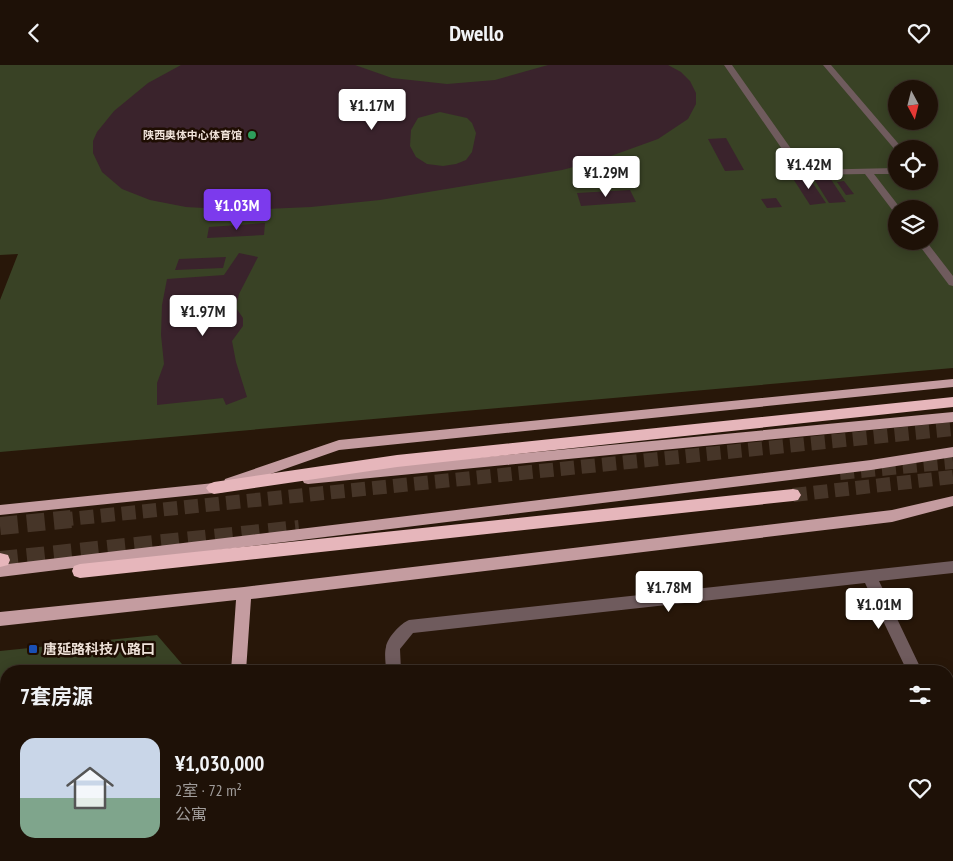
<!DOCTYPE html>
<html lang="zh">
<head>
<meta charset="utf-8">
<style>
	body { margin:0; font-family:"PT Sans Narrow","Noto Sans SC",sans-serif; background:#2b1f15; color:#f1f3f6; height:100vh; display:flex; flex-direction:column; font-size:19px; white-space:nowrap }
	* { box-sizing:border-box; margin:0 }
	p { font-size:16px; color:#a19d9b }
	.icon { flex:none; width:28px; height:28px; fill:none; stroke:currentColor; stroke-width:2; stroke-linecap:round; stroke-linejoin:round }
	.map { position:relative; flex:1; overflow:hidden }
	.panel { position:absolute; left:0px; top:600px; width:954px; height:196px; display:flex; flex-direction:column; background:#1e1107; border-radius:20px 20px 0 0; box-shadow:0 2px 12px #0003,0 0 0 1px #3c3128 }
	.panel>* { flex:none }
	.needle { width:32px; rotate:173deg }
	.tools { position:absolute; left:888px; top:15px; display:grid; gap:10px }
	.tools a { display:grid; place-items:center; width:50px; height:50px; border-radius:50%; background:#1e1107; box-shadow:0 2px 12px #0003,0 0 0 1px #3c3128; font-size:25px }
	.price { position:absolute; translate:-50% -42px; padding:0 11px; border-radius:5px; background:#fff; color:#222; font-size:16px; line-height:32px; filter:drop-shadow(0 1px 2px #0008) }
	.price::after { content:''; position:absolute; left:50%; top:30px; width:15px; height:11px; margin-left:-8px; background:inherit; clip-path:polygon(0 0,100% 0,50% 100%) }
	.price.current { background:#7c3aed; color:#fff }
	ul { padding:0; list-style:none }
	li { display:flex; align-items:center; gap:15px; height:125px; padding:0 20px }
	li+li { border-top:1px solid #3c3128 }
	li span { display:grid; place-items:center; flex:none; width:140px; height:100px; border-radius:15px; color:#555 }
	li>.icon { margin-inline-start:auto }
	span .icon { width:60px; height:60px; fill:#fffc; stroke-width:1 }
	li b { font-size:21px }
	h2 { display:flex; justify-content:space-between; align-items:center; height:60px; padding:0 20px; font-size:21px }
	header { display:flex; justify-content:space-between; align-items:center; height:65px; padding:0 20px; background:#1e1107; font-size:22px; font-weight:700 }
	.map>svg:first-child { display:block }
</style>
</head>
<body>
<header><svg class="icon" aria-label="back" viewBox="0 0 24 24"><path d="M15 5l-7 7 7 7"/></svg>Dwello<svg class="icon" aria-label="heart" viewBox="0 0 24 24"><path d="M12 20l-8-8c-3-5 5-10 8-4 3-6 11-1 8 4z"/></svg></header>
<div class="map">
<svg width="953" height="796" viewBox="0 0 953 796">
	<rect width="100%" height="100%" fill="#281709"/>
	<path fill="#394225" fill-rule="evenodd" d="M0,0H953V303L0,387V235L18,189L0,190ZM896,24H929V56H896ZM896,84H929V116H896ZM896,144H929V176H896Z
		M157,570L188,606H6V790H167V796H0V586Z"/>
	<path fill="#3a232c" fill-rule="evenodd" d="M181,0H355L392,13L447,19L495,15L548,0H668L681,7L690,16L696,28V39L688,54L658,74L597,96L562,105L380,135L311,142L240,145L186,142L150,135L122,124L102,107L93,88V76L97,67L114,46L148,18ZM440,47L467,53L472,58L476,68L472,87L466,95L456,99L443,101L427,99L416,92L410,81L411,65L418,53Z
		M726,73L744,105L725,106L708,74Z
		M828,110L846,137L829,138L812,111Z
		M808,111L826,138L810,140L792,112Z
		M844,116L854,129L846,130L837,117Z
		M630,125L636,137L581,141L577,128Z
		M776,133L782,142L767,143L761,134Z
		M265,158L264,170L207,173L209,162Z
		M239,188L258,192L239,229L236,243L243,253V261L232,276L236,297L247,332L226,340L223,333L157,340V318L164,299L161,270L162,240L167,214L224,210Z
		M226,192L223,203L175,205L179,194Z"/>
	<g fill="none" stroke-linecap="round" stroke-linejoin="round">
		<path stroke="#463528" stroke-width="14" stroke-dasharray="14 7" stroke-linecap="butt" d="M840,408L953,397
			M793,430L953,412
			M59,455L953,364"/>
		<path stroke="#463528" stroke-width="18" stroke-dasharray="18 9" stroke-linecap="butt" d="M0,461L71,454
			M0,495L299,464"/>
		<path fill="#6f5b5d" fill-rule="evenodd" d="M724,0H732L806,105L896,103V109H874L901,144H896V147L893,146L865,109L800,110Z
			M823,0H831L903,84H896V86Z
			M916,176H926L953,211V221L949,220Z
			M953,496V508L879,516L922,606H907L865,518L413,568L400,584L401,606H386C386,599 384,589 386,582C387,573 401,558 409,555Z
			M948,664L953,666V692L948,690Z
			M395,790H413V796H395Z"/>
		<path fill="#c49ca0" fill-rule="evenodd" d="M953,314V322L339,385L230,423L224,427L0,450V440L224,417L225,414L339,375Z
			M953,347V357L308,419L304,418L302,414L304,410L308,409Z
			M953,382V392L871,405L0,512V500L871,395Z
			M953,431V441L892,457L251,534L246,606H231L236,535L0,561V547L244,522L892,445Z
			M217,790H235V796H217Z"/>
		<path fill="#e6b6bb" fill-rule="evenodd" d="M953,332V342L397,402L214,429L209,427L206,423L209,419L214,417L397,390Z
			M793,424L798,425L801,430L798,435L793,436L80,513L74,511L72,506L74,501L80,499Z
			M0,488L8,490L10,495L8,500L0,502Z"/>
	</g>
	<circle fill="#2e9e5b" stroke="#1e0d02" stroke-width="2" cx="252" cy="70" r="5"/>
	<rect fill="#1a4fb4" stroke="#1e0d02" stroke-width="2" x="28" y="579" width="10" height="10" rx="2.5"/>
	<g text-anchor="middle" stroke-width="5" stroke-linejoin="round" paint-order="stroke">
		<g font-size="11" font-weight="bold" fill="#efe2d9" stroke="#1e0d02" text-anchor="end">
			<text x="242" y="74">陕西奥体中心体育馆</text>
		</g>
		<g font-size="14" font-weight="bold" fill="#efe2d9" stroke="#1e0d02" text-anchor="start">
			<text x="43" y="589">唐延路科技八路口</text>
		</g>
	</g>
</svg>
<div class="tools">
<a><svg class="needle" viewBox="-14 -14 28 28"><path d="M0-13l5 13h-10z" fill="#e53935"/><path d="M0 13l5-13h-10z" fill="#a19d9b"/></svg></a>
<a><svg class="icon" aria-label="locate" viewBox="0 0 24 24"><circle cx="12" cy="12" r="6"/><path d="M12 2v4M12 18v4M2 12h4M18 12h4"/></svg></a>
<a><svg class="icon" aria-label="layers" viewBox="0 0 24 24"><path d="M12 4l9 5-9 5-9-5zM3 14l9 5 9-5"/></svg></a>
</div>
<b class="price" style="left:372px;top:66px">¥1.17M</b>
<b class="price" style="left:809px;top:125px">¥1.42M</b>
<b class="price" style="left:606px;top:133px">¥1.29M</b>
<b class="price current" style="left:237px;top:166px">¥1.03M</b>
<b class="price" style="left:203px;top:272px">¥1.97M</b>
<b class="price" style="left:669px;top:548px">¥1.78M</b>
<b class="price" style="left:879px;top:565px">¥1.01M</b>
<section class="panel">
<h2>7套房源<svg class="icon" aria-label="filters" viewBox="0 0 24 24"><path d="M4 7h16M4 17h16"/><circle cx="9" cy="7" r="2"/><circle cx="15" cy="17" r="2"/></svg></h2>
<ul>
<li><span style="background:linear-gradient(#c9d6e8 60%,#7fa58c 0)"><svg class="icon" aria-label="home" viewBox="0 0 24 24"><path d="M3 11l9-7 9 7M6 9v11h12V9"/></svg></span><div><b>¥1,030,000</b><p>2室 · 72 m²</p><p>公寓</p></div><svg class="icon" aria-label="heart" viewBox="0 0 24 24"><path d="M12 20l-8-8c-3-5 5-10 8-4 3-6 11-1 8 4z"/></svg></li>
</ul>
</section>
</div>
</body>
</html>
